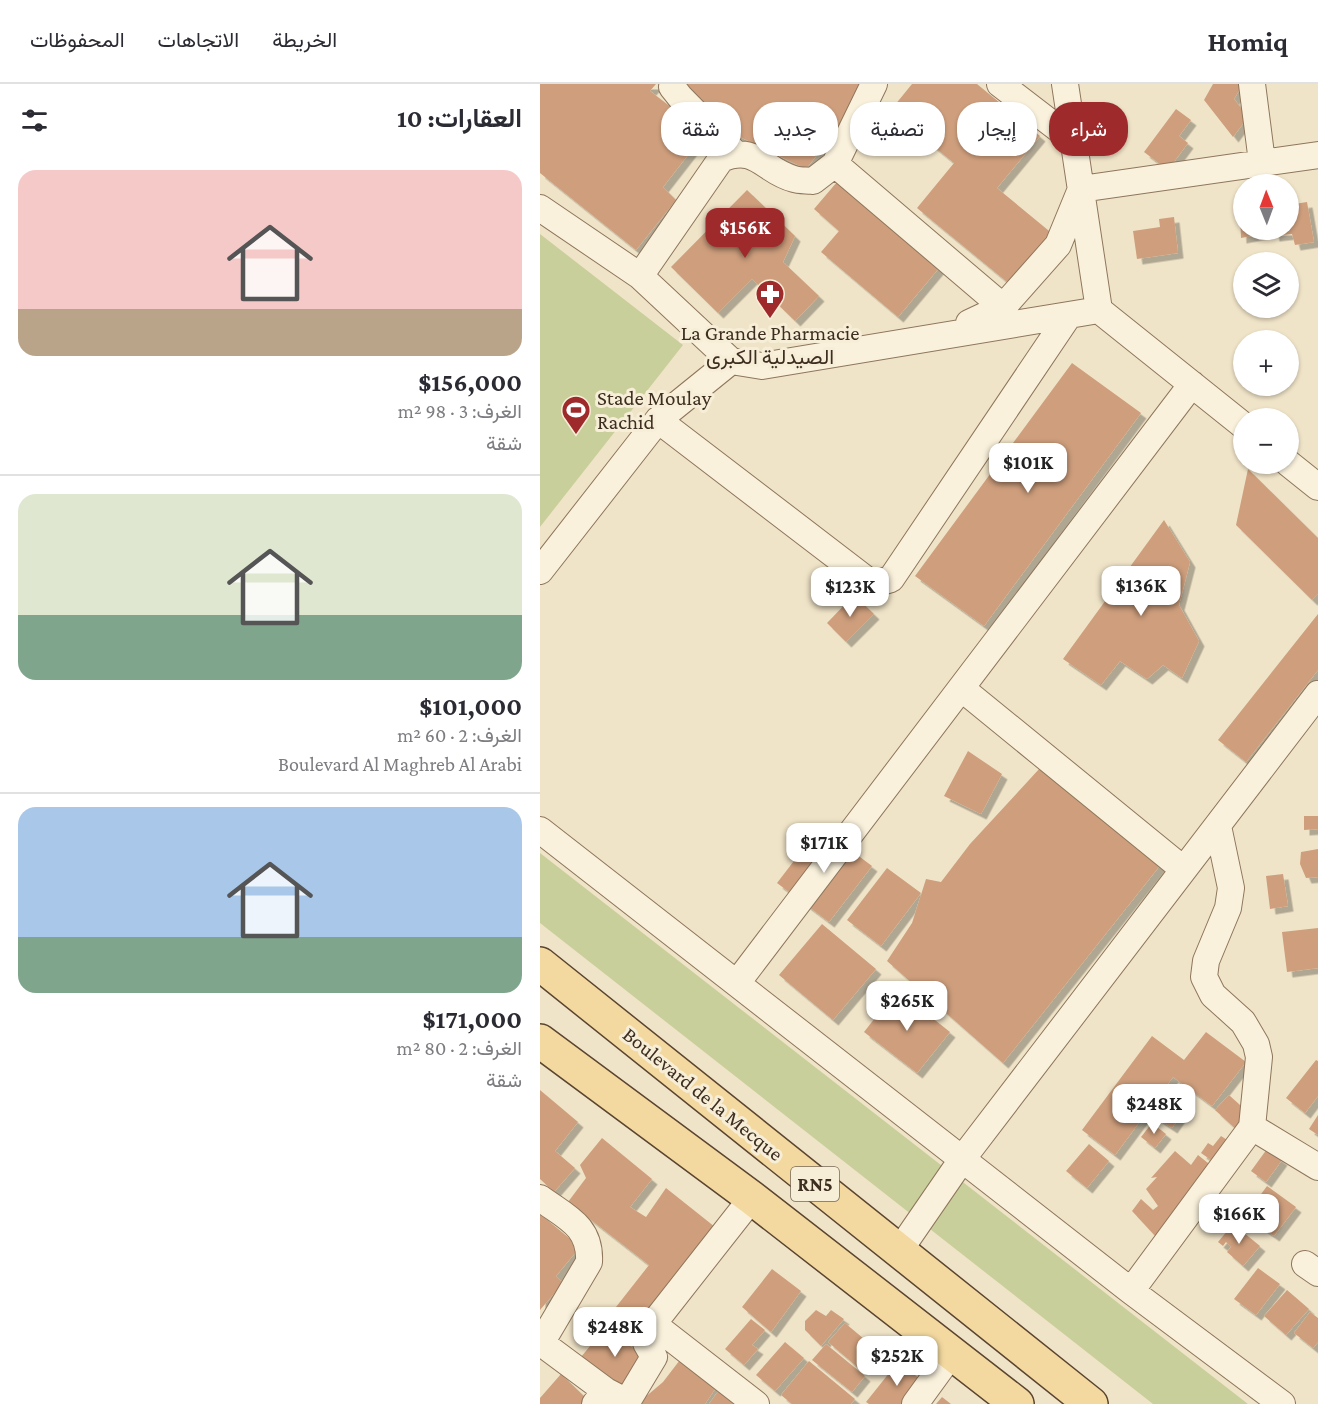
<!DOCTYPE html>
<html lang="ar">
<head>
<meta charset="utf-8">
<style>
	body { margin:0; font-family:"Crimson Pro",Vazirmatn,serif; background:#f2f2f3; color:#2b2b33; direction:rtl; height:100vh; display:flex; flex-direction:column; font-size:22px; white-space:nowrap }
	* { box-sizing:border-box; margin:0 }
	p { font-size:20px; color:#7c7c81 }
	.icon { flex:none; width:33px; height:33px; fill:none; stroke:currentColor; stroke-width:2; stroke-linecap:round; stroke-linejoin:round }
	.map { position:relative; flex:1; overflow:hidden; direction:ltr }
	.sheet { display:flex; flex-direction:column; background:#fff; width:540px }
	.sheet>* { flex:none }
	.guide { position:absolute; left:18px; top:18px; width:570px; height:54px; direction:rtl; display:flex; gap:12px }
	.needle { width:39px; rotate:359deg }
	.controls { position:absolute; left:693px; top:90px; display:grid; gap:12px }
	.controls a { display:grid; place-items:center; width:66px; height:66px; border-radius:50%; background:#fff; box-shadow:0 2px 4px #0004; font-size:30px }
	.price { position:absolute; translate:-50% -51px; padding:0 14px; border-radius:12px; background:#fff; color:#222; font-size:20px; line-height:39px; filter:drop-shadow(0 2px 3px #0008) }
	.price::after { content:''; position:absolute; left:50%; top:36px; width:18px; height:14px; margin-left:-9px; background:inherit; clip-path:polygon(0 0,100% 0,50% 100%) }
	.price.selected { background:#9e2a2b; color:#fff }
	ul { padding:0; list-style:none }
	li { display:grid; align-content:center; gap:12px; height:318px; padding:0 18px }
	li+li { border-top:2px solid #e1e1e2 }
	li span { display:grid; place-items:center; height:186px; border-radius:18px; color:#555 }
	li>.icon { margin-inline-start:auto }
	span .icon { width:108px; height:108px; fill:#fffc; stroke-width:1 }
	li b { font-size:26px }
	h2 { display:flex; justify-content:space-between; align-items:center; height:72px; padding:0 18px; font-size:26px }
	.chip { padding:0 21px; border-radius:24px; background:#fff; box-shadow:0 2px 4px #0004; font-size:21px; line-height:54px }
	.chip.selected { background:#9e2a2b; color:#fff }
	header { display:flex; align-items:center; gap:36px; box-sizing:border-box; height:84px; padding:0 30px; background:#fff; border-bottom:2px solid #e1e1e2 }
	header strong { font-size:28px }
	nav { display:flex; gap:33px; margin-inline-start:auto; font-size:21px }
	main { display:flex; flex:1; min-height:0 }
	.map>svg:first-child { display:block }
</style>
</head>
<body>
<header>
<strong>Homiq</strong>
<nav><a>الخريطة</a><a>الاتجاهات</a><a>المحفوظات</a></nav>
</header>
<main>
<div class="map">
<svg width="778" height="1320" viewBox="0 0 778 1320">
	<defs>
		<filter id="shadow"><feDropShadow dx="5.5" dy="5.5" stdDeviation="0" flood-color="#0004"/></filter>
	</defs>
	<rect width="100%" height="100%" fill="#f0e4c8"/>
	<path fill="#c9cf9b" d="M0,150L143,261L0,443Z
		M0,769L708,1320H613L0,839Z"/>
	<path fill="#cf9f7d" filter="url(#shadow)" d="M0,0H116L110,7L165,49L123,103L136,116L96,166L0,89Z
		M140,0H332L266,85L198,52Z
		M372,0H437L500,52L457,104L514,151L472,202L377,124L414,79L350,27Z
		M673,0H703L694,15L708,33L693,53L664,16Z
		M636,25L651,36L639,52L648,59L628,86L604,68Z
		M297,98L399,184L358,233L281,168L299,147L274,125Z
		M207,106L255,152L243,178L279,212L255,237L212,195L178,229L131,183Z
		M767,118L774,158L755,161L752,150L734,152L733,146H748V121Z
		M704,129V146H722V150L701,154L700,130Z
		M634,133L638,169L597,175L593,147L620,143L619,135Z
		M532,279L601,329L444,542L375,492Z
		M708,385L778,454V510L772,516L696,441Z
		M624,436L650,478L639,521L659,557L642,594L623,581L607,595L580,577L561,601L523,575Z
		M314,511L334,530L306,558L287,539Z
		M778,530V586L706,678L678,656Z
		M428,667L462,690L441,730L404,712Z
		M500,684L622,779L463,979L347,877L372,839L386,795L401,798L430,760Z
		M764,732H778V745L764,746Z
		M280,743L332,782L289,838L237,799Z
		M778,765V793L766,794L760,780L761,768Z
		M347,784L381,809L341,862L307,836Z
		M743,790L748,822L730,825L726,792Z
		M282,840L336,885L293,936L239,891Z
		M778,844V884L747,888L742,848Z
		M357,906L410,948L377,989L324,948Z
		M666,948L706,978L672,1022L633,993L575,1071L542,1046L612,952L644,976Z
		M776,976L778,977V1012L765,1029L746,1014Z
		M0,1006L38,1038L15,1067L35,1084L14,1108L0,1095Z
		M633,1011L648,1021L632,1044L617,1034Z
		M689,1011L713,1033L699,1048L675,1026Z
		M778,1031V1051L769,1045Z
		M612,1039L626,1050L615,1064L601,1053Z
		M681,1052L692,1059L678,1081L661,1069L668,1059L673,1062Z
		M62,1054L112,1095L90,1123L106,1133L126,1104L180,1147L89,1254L65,1237L109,1181L28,1118L46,1094L40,1081Z
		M549,1060L569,1077L547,1104L526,1087Z
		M727,1065L742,1076L726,1098L711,1087Z
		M635,1067L651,1081L658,1071L673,1083L617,1154L592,1127L601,1115L613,1126L618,1122L606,1105L617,1093L611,1094Z
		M727,1102L756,1123L734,1152L705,1132Z
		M0,1130L40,1163L16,1192L23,1199L0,1226Z
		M693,1140L720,1162L703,1182L687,1168L691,1163L686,1158L683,1162L678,1158Z
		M718,1184L740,1200L716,1231L694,1215Z
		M232,1185L261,1207L231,1248L202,1223Z
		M747,1206L769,1225L746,1251L724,1232Z
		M276,1226L286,1232L291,1226L304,1235L281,1262L265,1246V1237Z
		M770,1228L778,1234V1258L773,1264L754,1249Z
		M211,1235L225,1246L212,1261L218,1265L204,1281L185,1265Z
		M305,1239L337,1266L321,1286L288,1258Z
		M65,1244L108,1274L87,1305L41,1273Z
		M245,1258L264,1274L235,1307L216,1291Z
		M286,1260L325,1292L312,1308L272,1276Z
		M143,1272L177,1302L165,1320H97L123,1298Z
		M269,1277L315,1315L311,1320H252L241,1311Z
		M358,1278L384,1298L367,1320H329L326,1318Z
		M21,1290L47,1315L43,1320H0V1314Z
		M182,1302L205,1320H169Z
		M402,1313L411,1320H396Z"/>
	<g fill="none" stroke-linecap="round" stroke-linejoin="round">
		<g stroke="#8d765c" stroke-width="28">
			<path id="minor" d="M133,0L132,3L140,13L195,69
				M460,0L533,56
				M525,0L559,226L704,342
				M712,0L722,78
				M295,80L463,223
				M0,124L100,192L191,277L222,282L559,226
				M100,192L181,75C217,60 223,87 254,95C260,97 267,96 273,97L295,80L334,0
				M429,239L463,223L518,161L541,105L778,71
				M118,336L327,496L341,498L351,495L529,231
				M748,379L778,403
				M0,487L118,336L191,277
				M421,604L643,785
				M0,746L591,1207L742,1320
				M197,899L652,300
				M712,1043L778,1083
				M0,1114C26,1133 51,1142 49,1178L0,1261
				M359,1167L423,1074L778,610
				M765,1180L778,1189
				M591,1207L712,1043L719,973L716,960L703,938L673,911L664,893L666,877L688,824L691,804L678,742
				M113,1240L216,1320
				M0,1258L66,1307
				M55,1320L66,1307L87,1318L114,1273L106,1259L113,1240L212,1114
				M375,1320L412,1269"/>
		</g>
		<g stroke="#5b4430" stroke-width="36">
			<path id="primary" d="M0,880L551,1320
				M0,957L212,1114L477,1320"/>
		</g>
		<use href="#minor" stroke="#faf1dc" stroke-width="26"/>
		<use href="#primary" stroke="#f3d9a0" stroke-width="33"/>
	</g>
	<defs>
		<g id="pharmacy-pin" transform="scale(1.5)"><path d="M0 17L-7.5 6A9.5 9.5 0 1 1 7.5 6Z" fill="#9e2a2b" stroke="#f7eed8"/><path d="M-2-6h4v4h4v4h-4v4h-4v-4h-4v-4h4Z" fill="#fff"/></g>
		<g id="stadium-pin" transform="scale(1.5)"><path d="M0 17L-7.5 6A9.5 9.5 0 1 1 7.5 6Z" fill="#9e2a2b" stroke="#f7eed8"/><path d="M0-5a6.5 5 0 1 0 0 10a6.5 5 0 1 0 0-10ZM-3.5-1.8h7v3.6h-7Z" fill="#fff"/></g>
	</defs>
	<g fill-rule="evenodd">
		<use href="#pharmacy-pin" x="230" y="210"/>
		<use href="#stadium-pin" x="36" y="326"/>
	</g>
	<g text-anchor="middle" stroke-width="6" stroke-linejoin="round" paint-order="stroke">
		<rect fill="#f7eed8" stroke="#756857" stroke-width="1.5" x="251" y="1083" width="48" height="34" rx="4.5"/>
		<g font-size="20" font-weight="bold" fill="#3d2e20">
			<text x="275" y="1107">RN5</text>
		</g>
		<g font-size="21" fill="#3d2e20" stroke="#f7eed8">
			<text x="230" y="256">La Grande Pharmacie<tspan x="230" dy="24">الصيدلية الكبرى</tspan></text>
			<text x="57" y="321" text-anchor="start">Stade Moulay<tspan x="57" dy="24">Rachid</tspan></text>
		</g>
		<g font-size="21" fill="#3d2e20" stroke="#f7eed8">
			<text transform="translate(163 1010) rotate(39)" y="7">Boulevard de la Mecque</text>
		</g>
	</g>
</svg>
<div class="controls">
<a><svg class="needle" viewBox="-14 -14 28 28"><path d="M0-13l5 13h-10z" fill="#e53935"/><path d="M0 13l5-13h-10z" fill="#7c7c81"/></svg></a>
<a><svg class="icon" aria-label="layers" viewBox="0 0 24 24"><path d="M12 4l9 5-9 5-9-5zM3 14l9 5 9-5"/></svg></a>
<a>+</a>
<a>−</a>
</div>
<b class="price selected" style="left:205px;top:175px">$156K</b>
<b class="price" style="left:488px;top:410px">$101K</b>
<b class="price" style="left:601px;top:533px">$136K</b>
<b class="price" style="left:310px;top:534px">$123K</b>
<b class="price" style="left:284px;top:790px">$171K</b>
<b class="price" style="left:367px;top:948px">$265K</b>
<b class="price" style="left:614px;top:1051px">$248K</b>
<b class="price" style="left:699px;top:1161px">$166K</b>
<b class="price" style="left:75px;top:1274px">$248K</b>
<b class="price" style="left:357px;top:1303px">$252K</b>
<div class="guide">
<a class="chip selected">شراء</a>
<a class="chip">إيجار</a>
<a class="chip">تصفية</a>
<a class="chip">جديد</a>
<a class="chip">شقة</a>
</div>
</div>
<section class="sheet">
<h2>العقارات: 10<svg class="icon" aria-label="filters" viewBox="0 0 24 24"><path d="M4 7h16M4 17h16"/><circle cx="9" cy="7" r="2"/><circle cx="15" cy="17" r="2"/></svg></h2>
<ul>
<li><span style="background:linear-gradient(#f6c9c9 75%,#b9a48a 0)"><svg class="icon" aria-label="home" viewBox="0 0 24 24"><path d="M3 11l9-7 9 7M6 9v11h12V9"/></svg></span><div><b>$156,000</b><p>الغرف: 3 · 98 m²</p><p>شقة</p></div></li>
<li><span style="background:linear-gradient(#dfe7d0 65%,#7fa58c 0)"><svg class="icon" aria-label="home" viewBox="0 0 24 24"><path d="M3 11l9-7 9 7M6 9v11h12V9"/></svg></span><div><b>$101,000</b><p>الغرف: 2 · 60 m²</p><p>Boulevard Al Maghreb Al Arabi</p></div></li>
<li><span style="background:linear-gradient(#a9c7e8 70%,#7fa58c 0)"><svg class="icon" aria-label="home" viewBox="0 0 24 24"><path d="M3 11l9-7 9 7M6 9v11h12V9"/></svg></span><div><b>$171,000</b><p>الغرف: 2 · 80 m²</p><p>شقة</p></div></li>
</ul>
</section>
</main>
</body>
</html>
